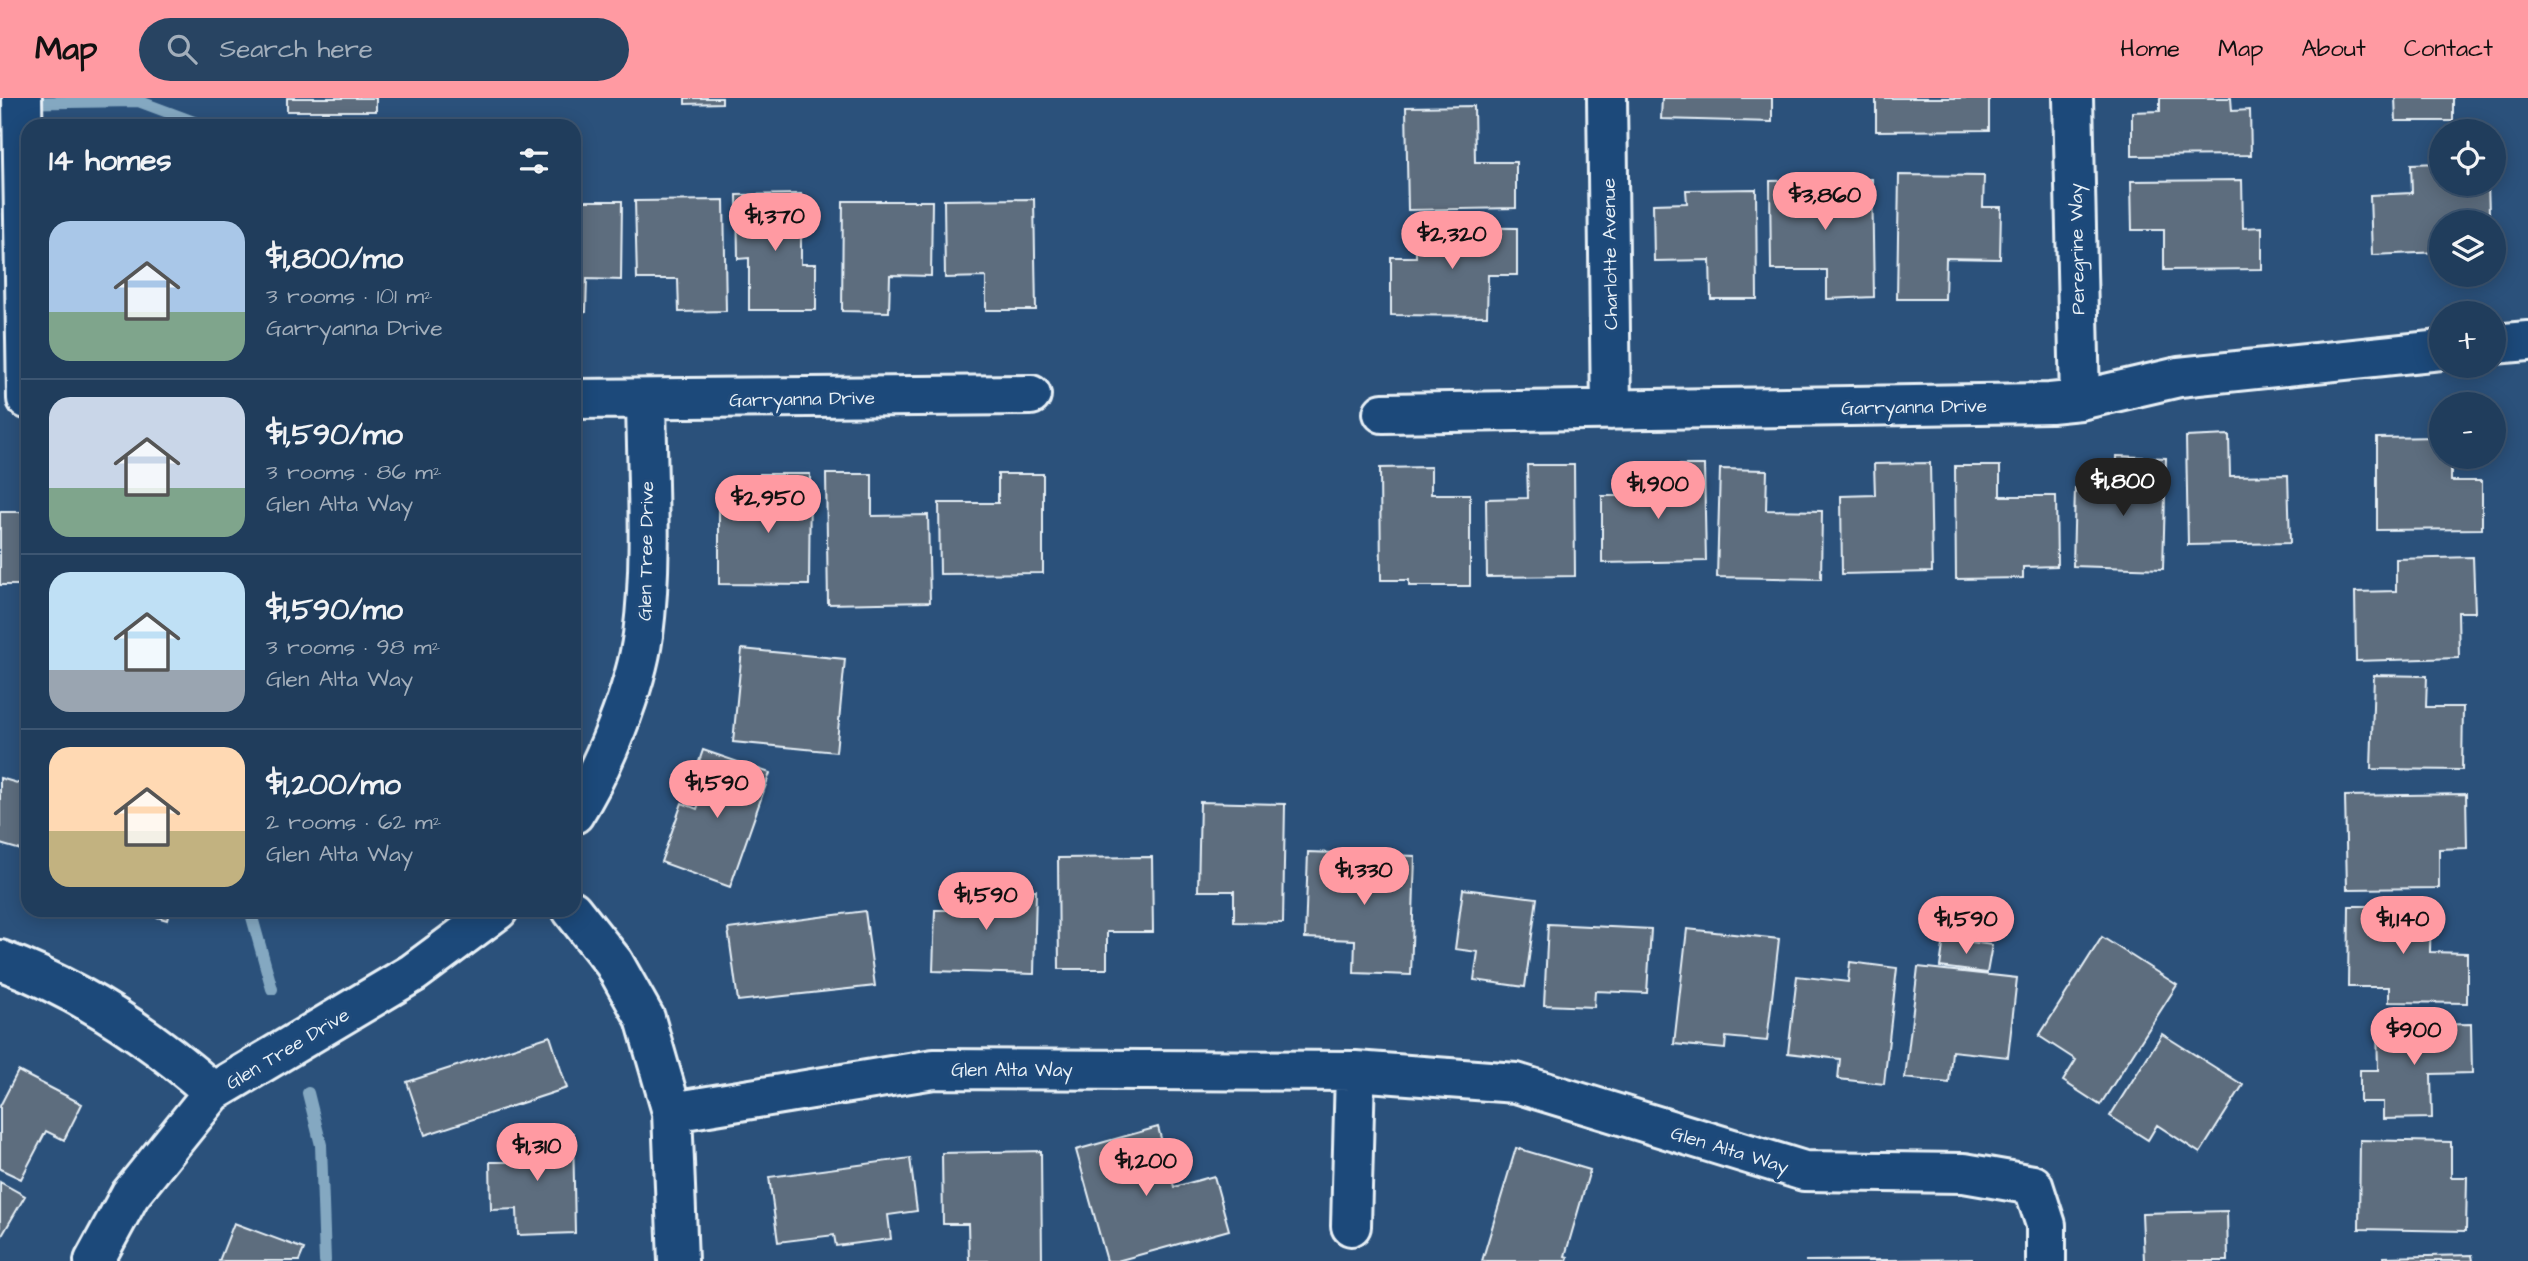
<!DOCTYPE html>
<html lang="en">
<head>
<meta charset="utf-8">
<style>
	body { margin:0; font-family:"Architects Daughter",sans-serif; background:#284462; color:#f1f3f6; height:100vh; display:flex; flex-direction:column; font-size:26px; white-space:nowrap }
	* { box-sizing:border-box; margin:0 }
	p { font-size:23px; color:#a2aebb }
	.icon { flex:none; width:38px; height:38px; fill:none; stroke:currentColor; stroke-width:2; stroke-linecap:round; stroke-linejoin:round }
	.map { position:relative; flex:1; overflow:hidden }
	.panel { position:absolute; left:21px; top:21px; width:560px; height:798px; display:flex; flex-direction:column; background:#203d5c; border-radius:21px; box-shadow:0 4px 18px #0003,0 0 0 2px #3d5672 }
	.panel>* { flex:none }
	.controls { position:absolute; left:2429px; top:21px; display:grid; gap:14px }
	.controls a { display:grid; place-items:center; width:77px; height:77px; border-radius:50%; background:#203d5c; box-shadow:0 4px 18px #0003,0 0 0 2px #3d5672; font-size:35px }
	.price { position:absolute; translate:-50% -60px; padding:0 16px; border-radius:24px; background:#ff9aa2; color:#111; font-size:23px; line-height:46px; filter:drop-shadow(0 2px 4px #0008) }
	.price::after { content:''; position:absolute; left:50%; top:42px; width:21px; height:16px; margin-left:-10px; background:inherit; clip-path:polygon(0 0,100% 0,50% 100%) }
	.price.selected { background:#222; color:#fff }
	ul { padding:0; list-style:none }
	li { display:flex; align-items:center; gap:21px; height:175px; padding:0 28px }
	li+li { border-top:2px solid #3d5672 }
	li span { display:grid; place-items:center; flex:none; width:196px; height:140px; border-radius:21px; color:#555 }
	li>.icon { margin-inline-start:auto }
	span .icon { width:84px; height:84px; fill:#fffc; stroke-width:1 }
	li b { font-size:30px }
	h2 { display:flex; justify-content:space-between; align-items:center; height:84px; padding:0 28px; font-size:30px }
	header { display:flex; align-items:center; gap:42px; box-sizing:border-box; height:98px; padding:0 35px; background:#ff9aa2; color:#111 }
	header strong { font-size:33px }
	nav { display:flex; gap:38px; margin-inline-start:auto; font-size:24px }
	.search { width:490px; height:63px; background:#284462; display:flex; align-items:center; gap:18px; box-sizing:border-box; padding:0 24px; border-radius:38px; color:#a2aebb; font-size:26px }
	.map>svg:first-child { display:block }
</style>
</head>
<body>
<header>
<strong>Map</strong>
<div class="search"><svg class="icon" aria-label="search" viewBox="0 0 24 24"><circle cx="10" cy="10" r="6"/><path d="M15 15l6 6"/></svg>Search here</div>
<nav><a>Home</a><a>Map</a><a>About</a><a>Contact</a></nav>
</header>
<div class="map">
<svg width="2528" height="1163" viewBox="0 0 2528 1163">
	<rect width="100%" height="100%" fill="#2b517b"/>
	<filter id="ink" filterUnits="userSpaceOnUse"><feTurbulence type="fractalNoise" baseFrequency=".0143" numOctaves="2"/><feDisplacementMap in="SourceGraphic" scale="14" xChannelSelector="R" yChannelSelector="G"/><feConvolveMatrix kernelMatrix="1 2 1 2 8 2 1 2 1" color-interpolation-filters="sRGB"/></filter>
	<g filter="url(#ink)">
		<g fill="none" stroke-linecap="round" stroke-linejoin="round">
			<path stroke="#84a8c1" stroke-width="12" d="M0,5L138,3L205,28
				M250,812L272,891
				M308,995L321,1047L325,1163"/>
		</g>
		<path fill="#5d6d7e" stroke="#e8f1f8" stroke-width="2" d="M287,0H376V13H287Z
			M685,0H722V5L685,6Z
			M1662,0H1772V24L1661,21Z
			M1876,0H1989V32L1876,33Z
			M2160,0H2231L2232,13L2250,12L2251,57L2132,58V14L2160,13Z
			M2395,0H2453V23H2396Z
			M1474,8L1475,64H1516V110L1408,112L1406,9Z
			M2441,65V86H2488L2489,115L2453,117V124H2441V154L2372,157L2370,97L2412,95L2411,66Z
			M1899,77L1984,78L1983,109H2001L2000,161L1946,160L1945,201H1897Z
			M1872,81L1874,199L1827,201V172H1771L1770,83Z
			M2242,82L2243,130L2262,129V171L2164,172V132H2132L2131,83Z
			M1756,91L1757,201H1711L1710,162L1654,163L1653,106L1687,105L1686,92Z
			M801,96V166H816V212H749V160L738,161L737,97Z
			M1034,101L1036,212H986V179L945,180L944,102Z
			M724,102L726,213L679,214L678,181H637L635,103Z
			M574,103H622L621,182L587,181L586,214H574Z
			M843,103H932L931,178L890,177L889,214L842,213Z
			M1416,129L1517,130V177H1488L1487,218L1391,217V159H1416Z
			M2229,337L2230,378L2288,377L2290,445L2188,447L2186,339Z
			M2441,339V359H2451V383H2482V431L2377,432V340Z
			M2117,358L2166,360L2163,471L2073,468L2075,390L2116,392Z
			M1930,365L1932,474L1842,476L1841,398L1875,397L1874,366Z
			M1527,367H1574L1575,478L1487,479L1486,401L1528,400Z
			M1659,367H1704L1706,463L1602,465V398H1659Z
			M1955,368H2000V398H2056L2057,468L2023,469V480L1956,481Z
			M1431,369V396H1470V488H1409V482H1381L1380,370Z
			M1720,371L1767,372L1766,412L1822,413L1821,481L1717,479Z
			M760,376H810L809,487L719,486V407H760Z
			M826,376H872V418L928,417L930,504L828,506Z
			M998,376H1043V475L940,476L939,405H998Z
			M0,414H28V487H0Z
			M2473,459L2475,514H2458L2459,560L2356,563L2355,494L2396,493V461Z
			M742,551L845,561L836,654L733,644Z
			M2374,577L2427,578L2426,609H2463L2462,672L2371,671Z
			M703,652L770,675L730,789L661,764L682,705L697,711L707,683L694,678Z
			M0,680L28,688V754L0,746Z
			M2466,696L2467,750L2439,751V790L2347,791L2345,698Z
			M1200,704L1285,706L1283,825L1234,824V793H1198Z
			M1308,754L1415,758L1411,877L1354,875L1355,842L1305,840Z
			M1152,759L1153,834H1107V871H1059L1058,760Z
			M946,791L1036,792L1034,876L933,873L935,812H946Z
			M1463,791L1537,800L1525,889L1474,882L1478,854L1455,851Z
			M2349,808H2431L2430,854L2467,855V905L2389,904V889H2348Z
			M133,812H170L167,822Z
			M865,813L875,888L738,903L728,831Z
			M1548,826L1651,831L1647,895L1595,893L1594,909L1544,907Z
			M1687,831L1779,841L1767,943L1726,939L1725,951L1674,946Z
			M2102,839L2177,887L2100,1007L2063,983L2076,962L2039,938Z
			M1944,840L1992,847L1987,875L1940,869Z
			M1850,864L1897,870L1884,986L1838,981L1840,961L1788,955L1797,878L1848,884Z
			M1918,869L2017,880L2008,959L1952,953L1949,985L1905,980Z
			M2471,926L2472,975L2431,976L2432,1020L2383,1021V1004H2360V972H2378L2377,928Z
			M2162,936L2243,987L2200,1055L2157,1027L2148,1042L2110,1018Z
			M550,938L567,990L425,1037L407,984Z
			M18,973L82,1006L64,1042L46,1033L21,1081L0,1071V1008Z
			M1158,1029L1174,1089L1214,1078L1229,1132L1117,1163H1107L1076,1052Z
			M573,1035L575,1135L518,1137L517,1111L491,1112L490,1064H508L507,1037Z
			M2360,1042L2451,1044V1079H2467L2466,1133L2359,1131Z
			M1516,1050L1590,1072L1565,1158L1568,1159L1567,1163H1482Z
			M1041,1053L1042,1163H969L968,1126H943L942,1055Z
			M910,1060L917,1113L888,1117L891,1141L836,1148L834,1137L778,1144L769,1079Z
			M0,1084L25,1098L0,1141Z
			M2227,1113L2228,1163H2144L2142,1115Z
			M234,1125L304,1151L299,1163H219Z
			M2472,1157L2473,1163H2384V1159Z
			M1972,1161V1163H1805Z"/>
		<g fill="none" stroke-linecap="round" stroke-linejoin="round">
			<g stroke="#e8f1f8" stroke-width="44">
				<path id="minor" d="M22,0L27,301
					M1607,0L1611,312
					M2073,0L2080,302
					M2494,246L2528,243
					M574,301L1031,297
					M1383,315L2050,305L2080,302L2179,279L2441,252
					M574,716C603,671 636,590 643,537C653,460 647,379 646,301
					M572,812L614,865L645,920L672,1014L678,1163
					M0,862C81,892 149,937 213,994
					M672,1014L934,971L1355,973L1516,985L1804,1073L1964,1075L2033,1087L2046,1127V1163
					M1351,1128L1355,973
					M94,1163L130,1097L213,994L413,875L498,812"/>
			</g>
			<use href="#minor" stroke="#1f4a7a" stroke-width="38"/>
		</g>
	</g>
	<g text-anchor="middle" stroke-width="7" stroke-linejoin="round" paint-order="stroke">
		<g font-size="19" fill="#e8f1f8" stroke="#1f4a7a">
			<text transform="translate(2076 151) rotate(-91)" y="7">Peregrine Way</text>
			<text transform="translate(1609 156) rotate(-91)" y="7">Charlotte Avenue</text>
			<text transform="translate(802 300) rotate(-1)" y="7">Garryanna Drive</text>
			<text transform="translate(1914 308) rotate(-1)" y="7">Garryanna Drive</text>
			<text transform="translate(645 453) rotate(-89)" y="7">Glen Tree Drive</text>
			<text transform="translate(287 950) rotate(-31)" y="7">Glen Tree Drive</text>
			<text x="1012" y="978">Glen Alta Way</text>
			<text transform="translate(1730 1051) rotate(17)" y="7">Glen Alta Way</text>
		</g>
	</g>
</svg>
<div class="controls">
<a><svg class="icon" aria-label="locate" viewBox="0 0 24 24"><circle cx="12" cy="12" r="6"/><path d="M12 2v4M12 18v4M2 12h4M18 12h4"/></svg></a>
<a><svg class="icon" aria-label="layers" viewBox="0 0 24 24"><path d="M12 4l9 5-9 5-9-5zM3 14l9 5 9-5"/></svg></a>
<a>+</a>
<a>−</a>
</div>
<b class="price" style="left:1825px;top:134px">$3,860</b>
<b class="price" style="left:775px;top:155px">$1,370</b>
<b class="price" style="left:1452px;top:173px">$2,320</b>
<b class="price selected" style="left:2123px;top:420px">$1,800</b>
<b class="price" style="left:1658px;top:423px">$1,900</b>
<b class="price" style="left:768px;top:437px">$2,950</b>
<b class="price" style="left:717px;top:722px">$1,590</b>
<b class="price" style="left:1364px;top:809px">$1,330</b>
<b class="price" style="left:986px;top:834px">$1,590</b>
<b class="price" style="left:1966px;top:858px">$1,590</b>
<b class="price" style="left:2403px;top:858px">$1,140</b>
<b class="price" style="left:2414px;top:969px">$900</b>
<b class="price" style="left:537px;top:1085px">$1,310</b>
<b class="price" style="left:1146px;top:1100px">$1,200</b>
<section class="panel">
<h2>14 homes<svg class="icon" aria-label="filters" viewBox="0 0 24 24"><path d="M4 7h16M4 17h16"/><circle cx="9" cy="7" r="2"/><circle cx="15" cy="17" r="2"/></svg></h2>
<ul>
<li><span style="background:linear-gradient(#a9c7e8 65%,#7fa58c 0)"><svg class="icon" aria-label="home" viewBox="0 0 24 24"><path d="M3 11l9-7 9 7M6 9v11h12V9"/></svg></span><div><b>$1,800/mo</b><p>3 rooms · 101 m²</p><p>Garryanna Drive</p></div></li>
<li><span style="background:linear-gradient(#c9d6e8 65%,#7fa58c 0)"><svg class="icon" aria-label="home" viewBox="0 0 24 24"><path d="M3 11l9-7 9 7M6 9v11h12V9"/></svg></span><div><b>$1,590/mo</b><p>3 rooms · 86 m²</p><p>Glen Alta Way</p></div></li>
<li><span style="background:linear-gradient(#bfe0f5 70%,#9aa5b1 0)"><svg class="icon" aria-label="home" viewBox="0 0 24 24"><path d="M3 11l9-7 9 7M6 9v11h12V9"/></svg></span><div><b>$1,590/mo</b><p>3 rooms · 98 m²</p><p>Glen Alta Way</p></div></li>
<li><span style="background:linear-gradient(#ffd9b3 60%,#c2b280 0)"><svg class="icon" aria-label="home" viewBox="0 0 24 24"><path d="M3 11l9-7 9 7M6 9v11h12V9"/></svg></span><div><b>$1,200/mo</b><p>2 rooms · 62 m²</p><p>Glen Alta Way</p></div></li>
</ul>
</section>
</div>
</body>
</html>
